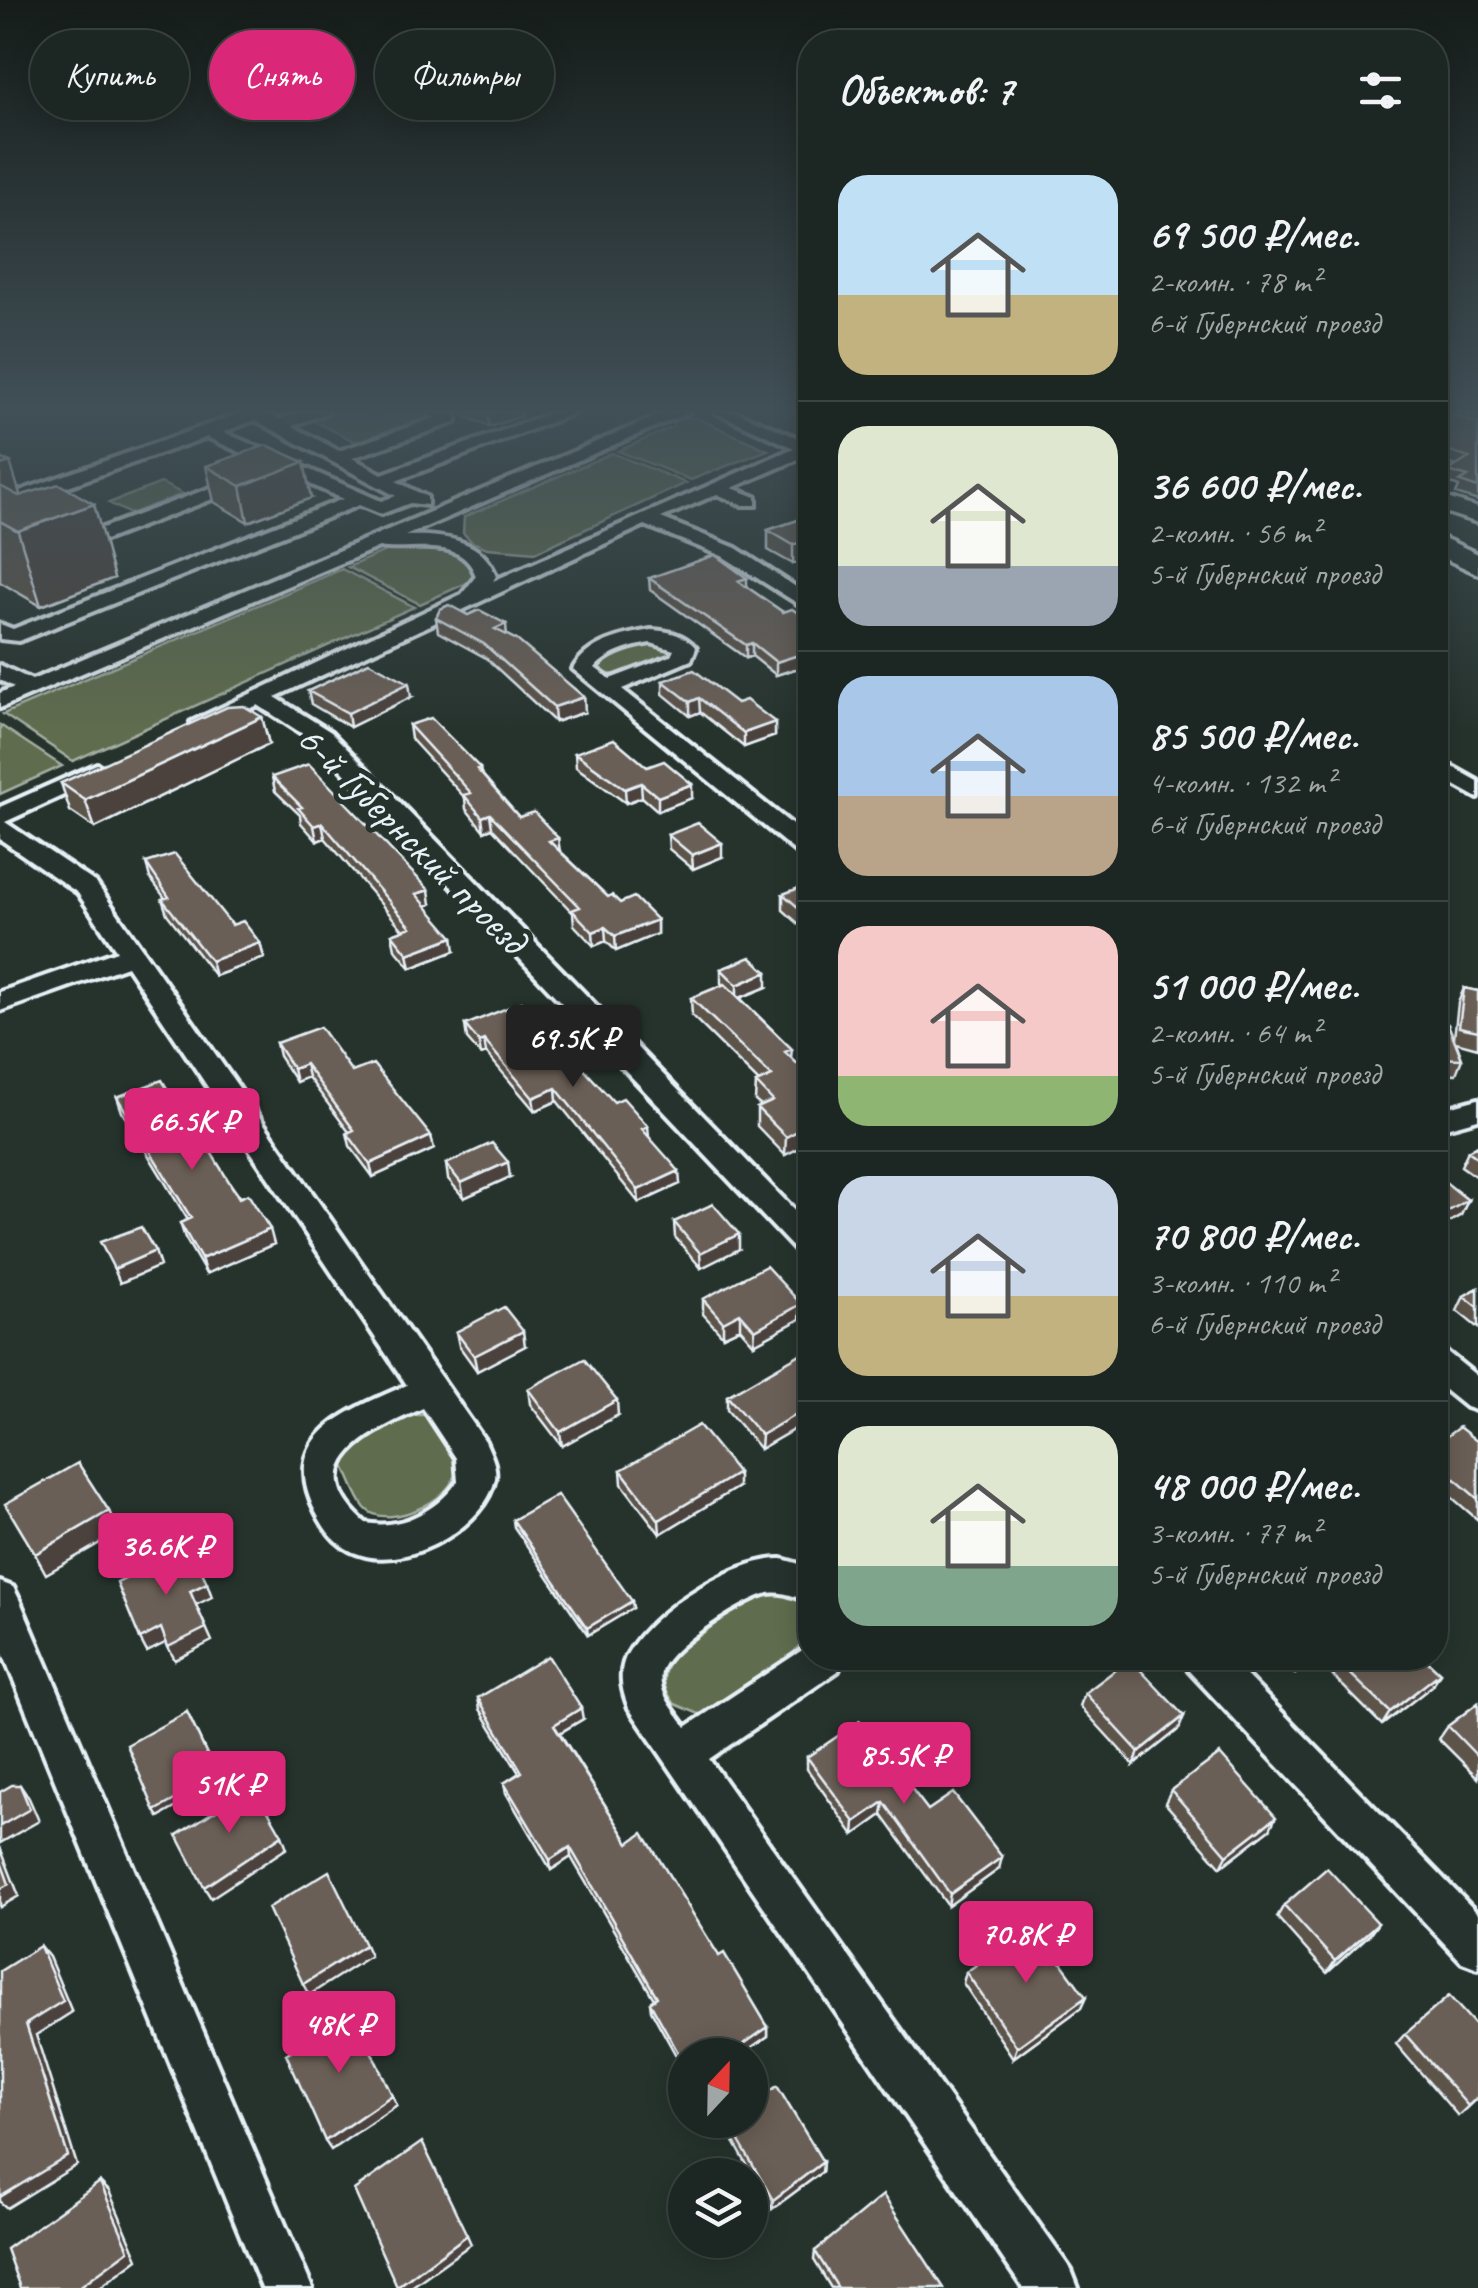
<!DOCTYPE html>
<html lang="ru">
<head>
<meta charset="utf-8">
<style>
	body { margin:0; font-family:Caveat,sans-serif; background:#29322f; color:#f1f3f6; height:100vh; display:flex; flex-direction:column; font-size:38px; white-space:nowrap }
	* { box-sizing:border-box; margin:0 }
	p { font-size:32px; color:#a0a5a5 }
	.icon { flex:none; width:55px; height:55px; fill:none; stroke:currentColor; stroke-width:2; stroke-linecap:round; stroke-linejoin:round }
	.map { position:relative; flex:1; overflow:hidden }
	.drawer { position:absolute; left:798px; top:30px; width:650px; height:1640px; display:flex; flex-direction:column; background:#1c2622; border-radius:40px; box-shadow:0 5px 25px #0003,0 0 0 2px #3a4340 }
	.drawer>* { flex:none }
	.guide { position:absolute; left:30px; top:30px; width:618px; height:90px; display:flex; gap:20px }
	.needle { width:65px; rotate:22deg }
	.controls { position:absolute; left:668px; top:2038px; display:grid; gap:20px }
	.controls a { display:grid; place-items:center; width:100px; height:100px; border-radius:50%; background:#1c2622; box-shadow:0 5px 25px #0003,0 0 0 2px #3a4340; font-size:50px }
	.price { position:absolute; translate:-50% -85px; padding:0 22px; border-radius:10px; background:#db2777; color:#fff; font-size:32px; line-height:65px; filter:drop-shadow(0 2px 5px #0008) }
	.price::after { content:''; position:absolute; left:50%; top:60px; width:30px; height:22px; margin-left:-15px; background:inherit; clip-path:polygon(0 0,100% 0,50% 100%) }
	.price.active { background:#222; color:#fff }
	ul { padding:0; list-style:none }
	li { display:flex; align-items:center; gap:30px; height:250px; padding:0 40px }
	li+li { border-top:2px solid #3a4340 }
	li span { display:grid; place-items:center; flex:none; width:280px; height:200px; border-radius:30px; color:#555 }
	li>.icon { margin-inline-start:auto }
	span .icon { width:120px; height:120px; fill:#fffc; stroke-width:1 }
	li b { font-size:42px }
	h2 { display:flex; justify-content:space-between; align-items:center; height:120px; padding:0 40px; font-size:42px }
	.pill { padding:0 35px; border-radius:45px; background:#1c2622; box-shadow:0 5px 25px #0003,0 0 0 2px #3a4340; font-size:35px; line-height:90px }
	.pill.active { background:#db2777; color:#fff }
	.map>svg:first-child { display:block }
</style>
</head>
<body>
<div class="map">
<svg width="1478" height="2288" viewBox="0 0 1478 2288">
	<rect width="100%" height="100%" fill="#26332d"/>
	<filter id="ink" filterUnits="userSpaceOnUse"><feTurbulence type="fractalNoise" baseFrequency=".01" numOctaves="2"/><feDisplacementMap in="SourceGraphic" scale="20" xChannelSelector="R" yChannelSelector="G"/><feConvolveMatrix kernelMatrix="1 2 1 2 8 2 1 2 1" color-interpolation-filters="sRGB"/></filter>
	<g filter="url(#ink)">
		<path fill="#5f6c4d" stroke="#a4aea2" stroke-width="2.5" d="M328,412H431L441,416L360,444L308,418Z
			M682,417L697,418L768,450L691,480L618,451L673,427V420Z
			M612,453L686,483L536,552L487,548L472,542L463,533L464,517Z
			M161,483L183,494L130,514L109,503Z
			M401,544C433,547 458,546 479,573L476,579L420,604L348,567Z
			M342,569L414,607L73,761L3,714Z
			M653,640L674,650L672,653L620,675L598,673L593,664Z
			M0,725L62,766L0,794Z
			M406,1415H425C434,1429 449,1445 455,1461C467,1494 388,1534 365,1508C356,1497 350,1478 344,1466C353,1435 379,1428 406,1415Z
			M783,1590C860,1628 749,1686 716,1711L699,1714L675,1704C661,1687 661,1674 672,1656L751,1597Z"/>
		<g fill="none" stroke-linecap="round" stroke-linejoin="round">
			<g stroke="#e8f1f8" stroke-width="8">
				<path id="minor" d="M244,412H264L279,419L303,412H328L292,426L339,451L435,418L428,412L456,414V422L352,458L382,474L554,412H577L396,481L427,497V505L410,503L381,514L359,505L19,641L0,639V624L13,629L343,499L207,437L0,510V498ZM255,420L396,496L381,501L223,432Z
					M667,412H689L405,536C442,535 482,538 496,576L493,581L794,448L715,412H737L810,443V454L732,488L756,497V505H742L717,494L661,518L736,548L810,596V611L722,556L645,525L275,697L331,732L810,1226V1258L799,1254L315,742L258,705L210,727H194L191,722L462,594L476,576C461,534 412,553 379,547L0,708V693L14,687L0,680V665L32,680Z
					M251,473L257,474V482L92,545H78L57,530L66,524L86,534Z
					M651,630C669,631 684,634 696,648L691,660L622,689L810,839V858L801,856L573,669C588,642 622,635 651,630ZM651,643L674,650L671,656L610,679L595,668C607,653 632,646 651,643Z
					M1435,757L1478,781V798L1435,774Z
					M97,764L109,771L105,776L5,822L96,883L485,1441C490,1453 497,1465 495,1478C486,1526 412,1567 366,1556C340,1550 327,1534 316,1512C277,1435 349,1411 407,1385L127,966L0,1011V992L117,951L78,893L0,839V807ZM423,1408L456,1458L458,1481C438,1510 401,1530 366,1523C298,1464 372,1431 423,1408Z
					M1478,1099V1119L1435,1131V1111Z
					M1435,1348L1447,1352L1478,1377V1411L1466,1407L1435,1382Z
					M782,1559L810,1567V1602C795,1597 781,1589 765,1594C741,1601 666,1648 661,1672C657,1693 675,1711 686,1727L810,1645V1658H843L838,1671L709,1759L1071,2270L1078,2288H1023L629,1708C623,1693 619,1678 624,1662C640,1617 734,1558 782,1559Z
					M0,1582L13,1587L19,1599L312,2288H262L0,1646Z
					M1183,1658H1229L1478,1914V1968L1462,1962L1189,1671Z"/>
			</g>
			<g stroke="#e8f1f8" stroke-width="7">
				<path id="major" d="M1435,494L1478,508V523L1435,509Z"/>
			</g>
			<g stroke="#e8f1f8" stroke-width="7">
				<path id="highway" d="M1435,534L1478,554V574L1435,554Z"/>
			</g>
			<use href="#minor" fill="#26332d" fill-rule="evenodd"/>
			<use href="#major" fill="#26332d" fill-rule="evenodd"/>
			<use href="#highway" fill="#26332d" fill-rule="evenodd"/>
		</g>
		<path fill="#5c524a" stroke="#e8f1f8" stroke-width="2.5" d="M458,412H521V416L489,427Z
			M1435,412L1478,423V501L1456,494L1459,487L1445,482L1448,471L1456,466L1435,458Z
			M1453,412H1478V417Z
			M0,458L10,462L20,496L114,578L41,606L0,582Z
			M206,466L311,498L248,522L214,502Z
			M810,512V558L793,564L768,550V530L807,517V514Z
			M649,578H747V587L783,612L810,621V677L798,668L776,675L752,656L746,658L650,590Z
			M436,618L507,635L584,697L585,712L555,722L486,658L438,632Z
			M663,681L737,703L775,722V736L744,747L700,712L690,716L663,694Z
			M308,691L411,697L350,727L311,704Z
			M262,717L269,744L95,828L70,811L61,783Z
			M409,725L480,768L481,773L519,817L558,838L559,850L608,897L657,920V934L616,951L606,941L594,946L574,925L573,913L492,828L484,831L466,809L465,798L411,739Z
			M575,753L647,767L692,798L658,811L642,797L626,803L576,767Z
			M810,769V788L806,785V771Z
			M272,777L431,904L426,906L455,951L411,968L395,949L392,934L403,930L325,838L317,841L301,823L300,815L275,791Z
			M668,835L722,857L693,869L669,849Z
			M146,863L260,943L264,958L215,976L167,914L162,899L165,898L150,878Z
			M810,884V934L783,910V894Z
			M721,969L767,987L740,998L792,1049L791,1058L810,1076V1160L799,1148L785,1155L757,1126V1108L761,1106L755,1101L756,1083L759,1082L692,1016L691,998L723,985L721,983Z
			M1464,988L1478,991V1048L1456,1042L1462,1059L1456,1074L1435,1073V1024L1454,1038L1458,1003Z
			M465,1025L614,1102L648,1126L649,1137L680,1184L639,1203L557,1101L535,1111L486,1053L481,1055L467,1039Z
			M276,1043L352,1072L431,1136L434,1149L373,1177L350,1146L347,1133L349,1132L308,1077L296,1082L279,1056Z
			M117,1097L197,1138L274,1244L206,1274L185,1238L180,1223L188,1220L122,1112Z
			M1478,1145V1178L1461,1166L1468,1151Z
			M446,1164L510,1177L464,1198L448,1179Z
			M1435,1174L1468,1200L1461,1215L1437,1229L1435,1227Z
			M674,1222L739,1249L701,1268L675,1237Z
			M1478,1288V1328L1457,1311L1464,1296Z
			M703,1299L800,1319L754,1344L740,1328L723,1336L703,1314Z
			M456,1332L525,1346L477,1371L459,1346Z
			M810,1351V1420L760,1449L727,1410V1396Z
			M528,1389L618,1415L562,1446L530,1404Z
			M1478,1442V1520L1435,1483V1445Z
			M621,1470L738,1487L660,1534L622,1484Z
			M513,1520L633,1608L588,1635L514,1527Z
			M1278,1658H1424L1440,1673L1432,1686L1382,1725L1315,1658L1295,1674Z
			M1085,1693L1179,1729L1134,1765L1080,1706Z
			M478,1698L583,1719L560,1733L629,1843L719,1956L768,2027V2036L740,2055H685V2072L651,2010L650,2002L654,1999L571,1857L551,1870L506,1793L504,1783L519,1773L480,1709Z
			M1478,1703V1778L1439,1739L1448,1726Z
			M807,1757L928,1810L999,1869L948,1906L882,1815L854,1835L807,1769Z
			M1171,1790L1270,1829L1221,1867L1165,1803Z
			M1284,1905L1378,1923L1370,1934L1327,1973L1277,1917Z
			M966,1972L1086,1997L1081,2008L1013,2058L963,1983Z
			M1405,2034L1478,2097L1458,2116L1396,2044Z
			M728,2122L823,2162L822,2172L772,2209L728,2131Z
			M815,2251L944,2288H831L814,2260Z"/>
		<path fill="#4b423c" stroke="#e8f1f8" stroke-width="2.5" d="M488,412H521V416L489,427Z
			M10,462L30,527L94,504L114,578L41,606L18,531L0,521V465Z
			M304,462L311,498L248,522L241,486Z
			M810,539V558L793,564V545Z
			M506,624L507,638L495,629Z
			M752,643V656L746,658V645Z
			M798,655V668L776,675V662Z
			M409,683L411,697L350,727L348,713Z
			M584,697L585,712L555,722L554,707Z
			M699,698L700,712L690,716V702Z
			M262,717L269,744L95,828L85,800Z
			M775,722V736L744,747V733Z
			M641,783L642,797L626,803L625,789Z
			M692,784V798L658,811V797Z
			M490,814L492,828L484,831L482,817Z
			M322,823L325,838L317,841L314,826Z
			M558,838L560,852L549,841Z
			M722,843V857L693,869L692,855Z
			M429,890L431,904L419,909L416,894Z
			M657,920V934L616,951L615,936Z
			M605,927L606,941L594,946L593,932Z
			M453,937L455,951L411,968L408,954Z
			M260,943L264,958L215,976L211,961Z
			M767,972V987L737,999V985Z
			M484,1040L486,1053L481,1055L479,1042Z
			M305,1064L308,1077L296,1082L293,1069Z
			M556,1088L557,1101L535,1111L533,1098Z
			M799,1130V1148L785,1155L786,1137Z
			M431,1136L434,1149L373,1177L370,1164Z
			M508,1162L510,1177L464,1198L461,1183Z
			M679,1171L680,1184L639,1203L638,1190Z
			M1468,1200L1461,1215L1437,1229L1443,1214Z
			M270,1229L274,1244L206,1274L201,1259Z
			M739,1234V1249L701,1268L700,1253Z
			M155,1251L160,1266L120,1283L114,1269Z
			M801,1304L800,1319L754,1344L755,1330Z
			M740,1313V1328L723,1336V1322Z
			M523,1331L525,1346L477,1371L474,1356Z
			M617,1400L618,1415L562,1446L560,1432Z
			M810,1406V1420L760,1449L761,1435Z
			M738,1473V1487L660,1534L659,1520Z
			M109,1511L119,1532L46,1574L35,1554Z
			M207,1583L212,1597L196,1605L212,1641L175,1660L168,1647L190,1591Z
			M632,1601L633,1608L588,1635L587,1628Z
			M161,1628L167,1642L147,1652L140,1639Z
			M1306,1658H1315L1295,1674L1301,1661Z
			M1440,1673L1432,1686L1382,1725L1390,1712Z
			M581,1708L583,1719L556,1735L554,1725Z
			M187,1712L220,1782L159,1817L155,1811Z
			M1184,1716L1179,1729L1134,1765L1139,1752Z
			M20,1785L29,1798L39,1821L0,1843V1826Z
			M884,1802L882,1815L854,1835L855,1822Z
			M1276,1817L1270,1829L1221,1867L1227,1855Z
			M282,1835L287,1848L211,1898L204,1887Z
			M0,1847L19,1896L0,1907Z
			M570,1847L571,1857L551,1870L550,1860Z
			M1002,1857L999,1869L948,1906L950,1894Z
			M1378,1923L1370,1934L1327,1973L1335,1961Z
			M365,1945L370,1956L309,1995L303,1984Z
			M40,1946L49,1957L72,2012L36,2035L77,2165L7,2208L0,2202V2197Z
			M1086,1997L1081,2008L1013,2058L1017,2047Z
			M768,2027V2036L740,2055H728Z
			M392,2095L397,2105L331,2150L325,2141Z
			M823,2162L822,2172L772,2209L773,2200Z
			M100,2182L109,2191L138,2259L99,2288H78Z
			M467,2235L471,2244L410,2288H398L397,2287Z"/>
		<path fill="#6b5f56" stroke="#e8f1f8" stroke-width="2.5" d="M1435,412H1440L1478,423V488L1460,482L1468,477L1448,471L1469,458L1435,446Z
			M267,445L304,462L241,486L206,466Z
			M0,458L10,462L0,465Z
			M59,484L94,504L18,531L0,521V486L19,496Z
			M810,516V539L793,545L768,530Z
			M715,555L747,578L738,581L783,612L792,609L810,621V663L798,655L776,662L752,643L746,645L649,578Z
			M449,605L468,615L479,610L506,624L495,629L517,640L584,697L554,707L484,644L436,618L440,609Z
			M369,662L409,683L348,713L308,691Z
			M694,670L737,703L746,700L775,722L744,733L699,698L690,702L663,681Z
			M244,706L262,717L85,800L61,783L227,707Z
			M431,718L480,768L477,769L519,817L534,812L558,838L549,841L608,897L612,895L620,903L634,897L657,920L615,936L605,927L593,932L572,910L580,907L490,814L482,817L464,795L471,793L409,725Z
			M614,739L647,767L664,761L692,784L658,797L641,783L625,789L575,753Z
			M309,764L429,890L416,894L453,937L408,954L392,934L411,927L322,823L314,826L298,808L302,807L272,777Z
			M698,823L722,843L692,855L668,835Z
			M175,854L232,925L243,921L260,943L211,961L162,899L169,897L146,863Z
			M810,884V918L783,894Z
			M751,957L767,972L737,985L721,969Z
			M725,984L792,1049L785,1052L810,1076V1141L799,1130L786,1137L757,1108L773,1101L756,1083L772,1076L691,998Z
			M1464,988L1478,991V1031L1459,1027Z
			M522,1002L614,1102L623,1098L648,1126L642,1129L679,1171L638,1190L556,1088L533,1098L484,1040L479,1042L465,1025Z
			M1435,1024H1448L1462,1059L1435,1058Z
			M320,1027L352,1072L373,1064L431,1136L370,1164L347,1133L354,1130L305,1064L293,1069L276,1043Z
			M162,1080L197,1138L201,1136L239,1198L248,1194L270,1229L201,1259L180,1223L191,1218L117,1097Z
			M492,1143L508,1162L461,1183L446,1164Z
			M1478,1145V1158L1468,1151Z
			M1435,1174L1468,1200L1443,1214L1435,1207Z
			M713,1204L739,1234L700,1253L674,1222Z
			M141,1227L155,1251L114,1269L100,1242Z
			M766,1266L801,1304L755,1330L740,1313L723,1322L703,1299Z
			M1478,1288V1307L1464,1296Z
			M504,1307L523,1331L474,1356L456,1332Z
			M809,1349L810,1351V1406L761,1435L727,1396Z
			M584,1359L617,1400L560,1432L528,1389Z
			M699,1425L738,1473L659,1520L621,1470Z
			M1459,1427L1478,1442V1499L1435,1462V1445Z
			M78,1463L109,1511L35,1554L5,1504Z
			M557,1495L632,1601L587,1628L513,1520Z
			M191,1547L207,1583L190,1591L206,1628L168,1647L161,1628L140,1639L117,1583Z
			M548,1656L581,1708L554,1725L629,1843L643,1833L719,1956L724,1953L768,2027L728,2055H685V2065L650,2002L657,1997L570,1847L550,1860L504,1783L522,1772L478,1698Z
			M1334,1658H1424L1440,1673L1390,1712Z
			M1130,1659L1184,1716L1139,1752L1085,1693Z
			M1478,1703V1757L1448,1726Z
			M187,1712L217,1776L155,1811L127,1745Z
			M860,1721L928,1810L953,1793L1002,1857L950,1894L884,1802L855,1822L807,1757Z
			M1220,1754L1276,1817L1227,1855L1171,1790Z
			M12,1785H20L30,1809L0,1826V1792Z
			M254,1786L282,1835L204,1887L177,1835Z
			M0,1859L9,1884L0,1889Z
			M1327,1868L1378,1923L1335,1961L1284,1905Z
			M329,1871L365,1945L303,1984L268,1908Z
			M1034,1925L1086,1997L1017,2047L966,1972Z
			M40,1946L63,2001L26,2024L68,2156L0,2197V1971Z
			M1449,1996L1478,2028V2097L1468,2106L1405,2034Z
			M352,2011L392,2095L325,2141L286,2054Z
			M777,2086L823,2162L773,2200L728,2122L730,2120H750V2106Z
			M422,2142L467,2235L397,2287L354,2190Z
			M100,2182L129,2250L78,2288H20L6,2249Z
			M883,2195L944,2288H838L815,2251Z"/>
	</g>
	<linearGradient id="sky" x2="0" y2="1"><stop stop-color="#151c19"/><stop offset="0.56" stop-color="#415057"/><stop offset="1" stop-color="#415057" stop-opacity="0"/></linearGradient>
	<rect width="1478" height="732" fill="url(#sky)"/>
	<g text-anchor="middle" stroke-width="10" stroke-linejoin="round" paint-order="stroke">
		<g font-size="42" fill="#e8f1f8" stroke="#26332d">
			<text transform="translate(413 838) rotate(45)" y="15">6-й Губернский проезд</text>
		</g>
	</g>
</svg>
<div class="controls">
<a><svg class="needle" viewBox="-14 -14 28 28"><path d="M0-13l5 13h-10z" fill="#e53935"/><path d="M0 13l5-13h-10z" fill="#a0a5a5"/></svg></a>
<a><svg class="icon" aria-label="layers" viewBox="0 0 24 24"><path d="M12 4l9 5-9 5-9-5zM3 14l9 5 9-5"/></svg></a>
</div>
<b class="price active" style="left:573px;top:1090px">69.5K ₽</b>
<b class="price" style="left:192px;top:1173px">66.5K ₽</b>
<b class="price" style="left:166px;top:1598px">36.6K ₽</b>
<b class="price" style="left:904px;top:1807px">85.5K ₽</b>
<b class="price" style="left:229px;top:1836px">51K ₽</b>
<b class="price" style="left:1026px;top:1986px">70.8K ₽</b>
<b class="price" style="left:339px;top:2076px">48K ₽</b>
<div class="guide">
<a class="pill">Купить</a>
<a class="pill active">Снять</a>
<a class="pill">Фильтры</a>
</div>
<section class="drawer">
<h2>Объектов: 7<svg class="icon" aria-label="filters" viewBox="0 0 24 24"><path d="M4 7h16M4 17h16"/><circle cx="9" cy="7" r="2"/><circle cx="15" cy="17" r="2"/></svg></h2>
<ul>
<li><span style="background:linear-gradient(#bfe0f5 60%,#c2b280 0)"><svg class="icon" aria-label="home" viewBox="0 0 24 24"><path d="M3 11l9-7 9 7M6 9v11h12V9"/></svg></span><div><b>69 500 ₽/мес.</b><p>2-комн. · 78 m²</p><p>6-й Губернский проезд</p></div></li>
<li><span style="background:linear-gradient(#dfe7d0 70%,#9aa5b1 0)"><svg class="icon" aria-label="home" viewBox="0 0 24 24"><path d="M3 11l9-7 9 7M6 9v11h12V9"/></svg></span><div><b>36 600 ₽/мес.</b><p>2-комн. · 56 m²</p><p>5-й Губернский проезд</p></div></li>
<li><span style="background:linear-gradient(#a9c7e8 60%,#b9a48a 0)"><svg class="icon" aria-label="home" viewBox="0 0 24 24"><path d="M3 11l9-7 9 7M6 9v11h12V9"/></svg></span><div><b>85 500 ₽/мес.</b><p>4-комн. · 132 m²</p><p>6-й Губернский проезд</p></div></li>
<li><span style="background:linear-gradient(#f6c9c9 75%,#8fb573 0)"><svg class="icon" aria-label="home" viewBox="0 0 24 24"><path d="M3 11l9-7 9 7M6 9v11h12V9"/></svg></span><div><b>51 000 ₽/мес.</b><p>2-комн. · 64 m²</p><p>5-й Губернский проезд</p></div></li>
<li><span style="background:linear-gradient(#c9d6e8 60%,#c2b280 0)"><svg class="icon" aria-label="home" viewBox="0 0 24 24"><path d="M3 11l9-7 9 7M6 9v11h12V9"/></svg></span><div><b>70 800 ₽/мес.</b><p>3-комн. · 110 m²</p><p>6-й Губернский проезд</p></div></li>
<li><span style="background:linear-gradient(#dfe7d0 70%,#7fa58c 0)"><svg class="icon" aria-label="home" viewBox="0 0 24 24"><path d="M3 11l9-7 9 7M6 9v11h12V9"/></svg></span><div><b>48 000 ₽/мес.</b><p>3-комн. · 77 m²</p><p>5-й Губернский проезд</p></div></li>
</ul>
</section>
</div>
</body>
</html>
